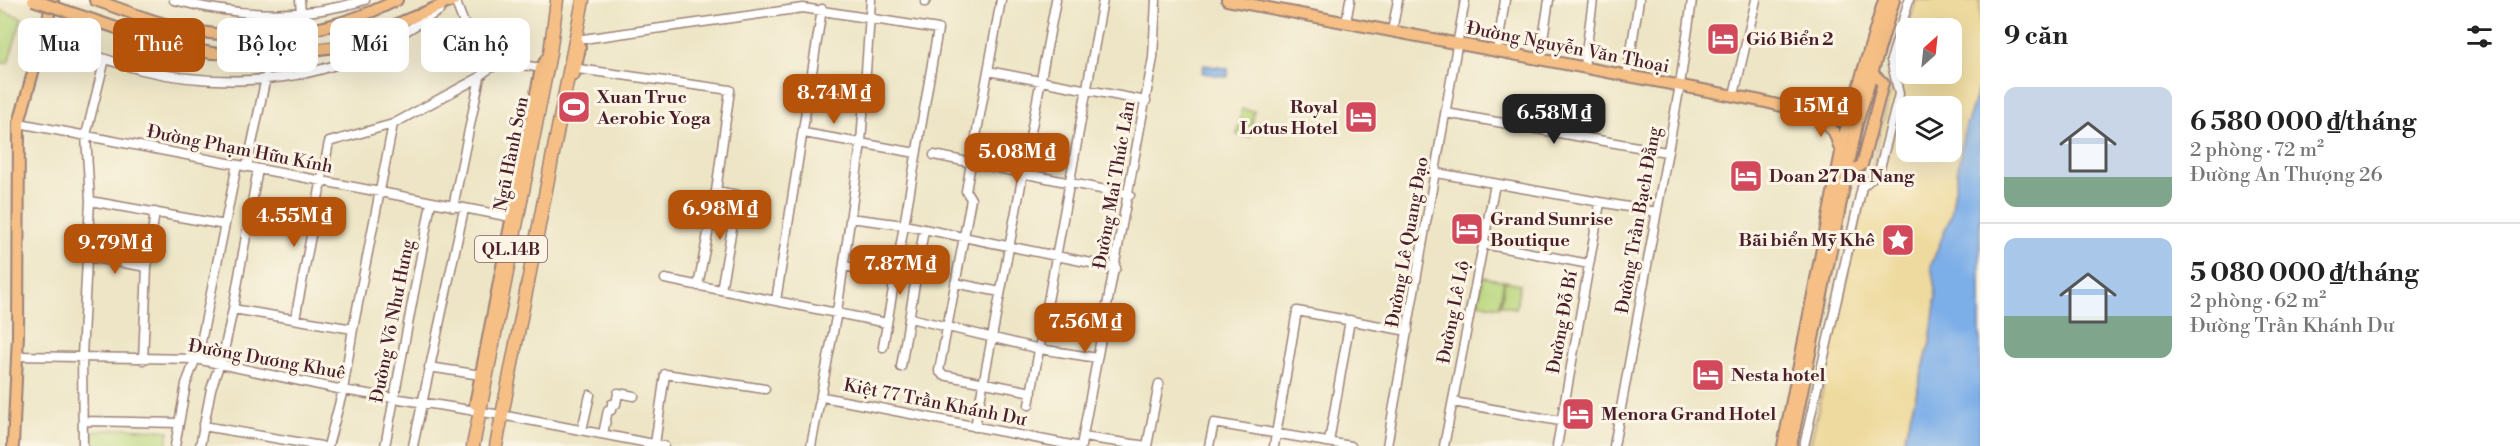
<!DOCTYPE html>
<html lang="vi">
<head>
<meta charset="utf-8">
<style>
	body { margin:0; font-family:"Libre Bodoni",serif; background:#f2f2f2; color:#222; height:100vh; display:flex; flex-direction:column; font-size:22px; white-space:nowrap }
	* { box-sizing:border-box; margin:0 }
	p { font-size:20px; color:#767676 }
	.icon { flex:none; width:33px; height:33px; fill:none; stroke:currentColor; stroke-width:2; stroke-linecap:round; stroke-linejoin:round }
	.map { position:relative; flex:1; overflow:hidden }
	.sheet { display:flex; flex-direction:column; background:#fff; width:540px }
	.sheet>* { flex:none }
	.guide { position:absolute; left:18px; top:18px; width:570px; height:54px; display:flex; gap:12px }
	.needle { width:39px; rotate:27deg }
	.buttons { position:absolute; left:1896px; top:18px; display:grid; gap:12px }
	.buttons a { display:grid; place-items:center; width:66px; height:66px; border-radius:12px; background:#fff; box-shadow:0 6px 24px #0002; font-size:30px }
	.price { position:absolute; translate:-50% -51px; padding:0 14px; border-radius:12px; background:#b45309; color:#fff; font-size:20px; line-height:39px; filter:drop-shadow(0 2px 3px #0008) }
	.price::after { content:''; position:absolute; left:50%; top:36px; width:18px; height:14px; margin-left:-9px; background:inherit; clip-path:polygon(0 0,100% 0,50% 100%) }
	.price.selected { background:#222; color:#fff }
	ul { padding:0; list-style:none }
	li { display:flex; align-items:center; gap:18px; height:150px; padding:0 24px }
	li+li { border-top:2px solid #e0e0e0 }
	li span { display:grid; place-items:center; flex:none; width:168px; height:120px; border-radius:12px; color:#555 }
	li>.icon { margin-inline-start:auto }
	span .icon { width:72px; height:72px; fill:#fffc; stroke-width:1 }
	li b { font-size:26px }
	h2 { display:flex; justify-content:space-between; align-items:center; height:72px; padding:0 24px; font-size:26px }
	.pill { padding:0 21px; border-radius:12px; background:#fff; box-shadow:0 6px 24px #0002; font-size:21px; line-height:54px }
	.pill.selected { background:#b45309; color:#fff }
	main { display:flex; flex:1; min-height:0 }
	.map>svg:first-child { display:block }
</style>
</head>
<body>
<main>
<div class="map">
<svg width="1980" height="446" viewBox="0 0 1980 446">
	<rect width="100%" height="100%" fill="#fcf5e5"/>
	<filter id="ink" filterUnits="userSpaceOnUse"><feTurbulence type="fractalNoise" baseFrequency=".0167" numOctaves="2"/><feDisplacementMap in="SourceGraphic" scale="12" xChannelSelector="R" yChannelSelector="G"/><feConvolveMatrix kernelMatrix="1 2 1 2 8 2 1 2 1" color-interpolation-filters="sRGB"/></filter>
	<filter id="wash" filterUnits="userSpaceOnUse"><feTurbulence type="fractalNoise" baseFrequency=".008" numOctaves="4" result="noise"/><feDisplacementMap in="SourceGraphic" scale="24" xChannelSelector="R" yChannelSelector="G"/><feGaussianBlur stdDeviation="1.35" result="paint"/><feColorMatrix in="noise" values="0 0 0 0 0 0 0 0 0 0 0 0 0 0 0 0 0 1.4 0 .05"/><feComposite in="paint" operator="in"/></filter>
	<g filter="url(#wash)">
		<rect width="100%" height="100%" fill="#ede5c5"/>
		<path fill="#bad77e" stroke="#827b54" stroke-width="1.5" d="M0,10L22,18L8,63H0Z
			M1242,109L1254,111L1250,137L1237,135Z
			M1483,277L1504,281L1499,307L1478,303Z
			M1505,281L1520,284L1516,308L1501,305Z
			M127,428L169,431L166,446H90L91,432Z"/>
		<path fill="#eeda9e" stroke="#9c7c64" stroke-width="1.5" fill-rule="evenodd" d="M1916,0H1980V82L1963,136L1951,216L1932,265L1936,296L1930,343L1902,446H1810L1878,139L1906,34V74H1952V28H1908ZM1906,106H1952V152H1906Z"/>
		<path fill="#7caee8" stroke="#63668a" stroke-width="1.5" d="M1204,65L1228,69V77L1202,73Z
			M1980,82V446H1902L1930,343L1936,296L1931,265L1951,215L1963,136Z"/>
	</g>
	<g filter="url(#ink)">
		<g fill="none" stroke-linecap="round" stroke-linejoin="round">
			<g stroke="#9c8278" stroke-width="11">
				<path id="minor" d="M174,0C238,17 301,20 365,0
					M300,0L301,13
					M455,0L483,73
					M1001,0L966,191L971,199L939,371L943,375L1032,392
					M925,2L926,0
					M1346,22L1350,0
					M1392,31L1398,0
					M42,37C76,47 108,62 142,70C205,85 283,85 344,62C379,50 409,29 440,10
					M576,40L803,8L938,29L883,347
					M1497,51L1505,0
					M1540,58L1549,0
					M1584,67L1593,0
					M571,68L730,90L716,191L698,286
					M988,71L1146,101
					M1627,76L1639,0
					M1734,95L1756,0
					M1446,113L1666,152
					M19,123L511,217
					M804,133L916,153
					M934,155L1130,195
					M247,167L266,77
					M1437,173L1656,212
					M716,191L738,195L721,290
					M90,201L225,225
					M453,207L480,77
					M850,218L904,225L1116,268
					M1483,244L1589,264
					M88,257L147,267
					M844,266L896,276
					M665,279L887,323
					M955,283L1000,292
					M776,301L822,9
					M233,309L353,329
					M910,318L1040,349L1097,358
					M295,319L329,142L393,124L480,77C495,57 521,65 541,68
					M17,356L196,359L343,390L501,415L664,446
					M143,360L147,267L155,212
					M429,367L481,375
					M901,367L924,230
					M823,397L1076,446
					M1453,402L1560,421
					M1029,405L1103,0
					M84,421L179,423
					M203,426L321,446
					M975,427L1056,0
					M582,430L590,395
					M603,434L608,410H611L612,404H616L618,393L634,396
					M1083,437L1147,446L1159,384
					M1329,442L1350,320
					M655,444L665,374L765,389
					M83,446L82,356L90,201L86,135L105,59
					M175,446L186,384L200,347L237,165
					M200,446L211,389L224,351L233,309L258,169
					M328,446L343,390L353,329L393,124
					M385,446L431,203
					M413,446L464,209
					M811,446L837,312L861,143L871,0
					M1081,446L1153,58L1156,0
					M1209,446L1214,423L1351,446
					M1274,446L1297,311L1408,331
					M1387,446L1465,0
					M1444,446L1495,184
					M1557,446L1600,203
					M1614,446L1680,85L1692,0
					M1804,446L1862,187L1879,172L1899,94L1891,60L1909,0"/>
			</g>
			<g stroke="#9c8278" stroke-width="14">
				<path id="major" d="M95,0C121,9 147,20 173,26C250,46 328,35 397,0
					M1227,0L1761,101L1857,124
					M81,16L167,45L212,53L270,55L344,46L454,0
					M574,75L580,48L576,40
					M1817,109L1855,115
					M1820,118L1834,132L1840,149
					M1846,174L1862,165L1883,83L1871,72
					M475,404L541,68L547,58
					M13,446L18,335L19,123L53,0
					M1783,446L1845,132L1884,0
					M1791,446L1857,124L1894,0"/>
			</g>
			<g stroke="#9c8278" stroke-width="15">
				<path id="highway" d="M473,446L550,53L557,0
					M496,446L583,0"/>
			</g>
			<use href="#minor" stroke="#fff" stroke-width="8"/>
			<use href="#major" stroke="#f5bf86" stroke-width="10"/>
			<use href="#highway" stroke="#f5bf86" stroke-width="12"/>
			<g stroke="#9c8278" stroke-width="14" stroke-linecap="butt">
				<path id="major-bridge" d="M33,0L81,16"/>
			</g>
			<use href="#major-bridge" stroke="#f5bf86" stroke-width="10"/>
		</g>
	</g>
	<defs>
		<g id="hotel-square" transform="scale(1.725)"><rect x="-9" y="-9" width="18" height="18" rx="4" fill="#d1495b" stroke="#fcf5e5"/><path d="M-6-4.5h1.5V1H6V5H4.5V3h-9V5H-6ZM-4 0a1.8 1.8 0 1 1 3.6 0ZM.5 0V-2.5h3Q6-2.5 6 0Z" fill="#fff"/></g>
		<g id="stadium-square" transform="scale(1.725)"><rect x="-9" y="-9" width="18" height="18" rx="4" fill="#d1495b" stroke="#fcf5e5"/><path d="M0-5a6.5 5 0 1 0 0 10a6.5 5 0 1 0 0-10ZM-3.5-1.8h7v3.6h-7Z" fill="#fff"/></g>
		<g id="sight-square" transform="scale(1.725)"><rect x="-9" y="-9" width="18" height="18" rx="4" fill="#d1495b" stroke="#fcf5e5"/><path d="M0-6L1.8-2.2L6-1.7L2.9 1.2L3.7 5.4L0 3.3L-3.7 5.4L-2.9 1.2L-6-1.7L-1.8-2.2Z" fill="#fff"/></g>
	</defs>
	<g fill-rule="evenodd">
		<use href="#hotel-square" x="1723" y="39"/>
		<use href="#stadium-square" x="574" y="107"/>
		<use href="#hotel-square" x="1361" y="117"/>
		<use href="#hotel-square" x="1746" y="176"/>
		<use href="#hotel-square" x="1467" y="229"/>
		<use href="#sight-square" x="1898" y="240"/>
		<use href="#hotel-square" x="1708" y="375"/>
		<use href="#hotel-square" x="1578" y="414"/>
	</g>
	<g text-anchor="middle" stroke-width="6" stroke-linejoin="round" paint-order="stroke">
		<rect fill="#fcf5e5" stroke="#7f5f63" stroke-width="1.5" x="475" y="236" width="72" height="26" rx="4.5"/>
		<g font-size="16" font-weight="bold" fill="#4a1f2b">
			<text x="511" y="255">QL.14B</text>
		</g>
		<g font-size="18" font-weight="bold" fill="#4a1f2b" stroke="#fcf5e5" text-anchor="start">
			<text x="1746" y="45">Gió Biển 2</text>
			<text x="597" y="103">Xuan Truc<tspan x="597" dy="21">Aerobic Yoga</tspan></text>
			<text x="1338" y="113" text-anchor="end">Royal<tspan x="1338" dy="21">Lotus Hotel</tspan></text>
			<text x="1769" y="182">Doan 27 Da Nang</text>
			<text x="1490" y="225">Grand Sunrise<tspan x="1490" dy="21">Boutique</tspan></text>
			<text x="1875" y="246" text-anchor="end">Bãi biển Mỹ Khê</text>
			<text x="1731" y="381">Nesta hotel</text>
			<text x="1601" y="420">Menora Grand Hotel</text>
		</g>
		<g font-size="18" fill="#4a1f2b" stroke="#fcf5e5">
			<text transform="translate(1568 47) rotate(11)" y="6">Đường Nguyễn Văn Thoại</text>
			<text transform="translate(240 149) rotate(11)" y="6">Đường Phạm Hữu Kính</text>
			<text transform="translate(511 154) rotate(-79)" y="6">Ngũ Hành Sơn</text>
			<text transform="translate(1114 185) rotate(-80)" y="6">Đường Mai Thúc Lân</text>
			<text transform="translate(1638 220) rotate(-80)" y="6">Đường Trần Bạch Đằng</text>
			<text transform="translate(1407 242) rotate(-80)" y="6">Đường Lê Quang Đạo</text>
			<text transform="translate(1453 312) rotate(-79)" y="6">Đường Lê Lộ</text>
			<text transform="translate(392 321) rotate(-79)" y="6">Đường Võ Như Hưng</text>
			<text transform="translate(1562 322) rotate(-80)" y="6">Đường Đỗ Bí</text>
			<text transform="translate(267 359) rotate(10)" y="6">Đường Dương Khuê</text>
			<text transform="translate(935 402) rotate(11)" y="6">Kiệt 77 Trần Khánh Dư</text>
		</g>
	</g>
</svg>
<div class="buttons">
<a><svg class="needle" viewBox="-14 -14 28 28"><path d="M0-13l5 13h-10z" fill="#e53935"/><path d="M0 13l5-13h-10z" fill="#767676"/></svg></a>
<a><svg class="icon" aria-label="layers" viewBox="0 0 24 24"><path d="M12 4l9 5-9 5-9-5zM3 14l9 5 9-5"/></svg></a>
</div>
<b class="price" style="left:834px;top:125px">8.74M ₫</b>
<b class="price" style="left:1821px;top:138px">15M ₫</b>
<b class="price selected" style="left:1554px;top:145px">6.58M ₫</b>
<b class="price" style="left:1017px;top:184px">5.08M ₫</b>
<b class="price" style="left:720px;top:241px">6.98M ₫</b>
<b class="price" style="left:294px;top:248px">4.55M ₫</b>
<b class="price" style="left:115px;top:275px">9.79M ₫</b>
<b class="price" style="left:900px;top:296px">7.87M ₫</b>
<b class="price" style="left:1085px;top:354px">7.56M ₫</b>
<div class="guide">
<a class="pill">Mua</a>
<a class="pill selected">Thuê</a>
<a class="pill">Bộ lọc</a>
<a class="pill">Mới</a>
<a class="pill">Căn hộ</a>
</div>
</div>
<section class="sheet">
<h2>9 căn<svg class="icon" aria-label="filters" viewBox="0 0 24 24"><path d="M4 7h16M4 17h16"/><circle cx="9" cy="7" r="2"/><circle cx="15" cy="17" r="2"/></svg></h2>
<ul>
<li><span style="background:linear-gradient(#c9d6e8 75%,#7fa58c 0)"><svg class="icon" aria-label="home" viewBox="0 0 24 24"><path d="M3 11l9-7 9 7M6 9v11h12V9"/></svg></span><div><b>6 580 000 ₫/tháng</b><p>2 phòng · 72 m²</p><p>Đường An Thượng 26</p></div></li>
<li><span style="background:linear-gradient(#a9c7e8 65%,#7fa58c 0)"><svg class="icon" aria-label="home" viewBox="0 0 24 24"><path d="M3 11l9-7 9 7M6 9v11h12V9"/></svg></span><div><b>5 080 000 ₫/tháng</b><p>2 phòng · 62 m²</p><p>Đường Trần Khánh Dư</p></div></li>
</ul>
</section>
</main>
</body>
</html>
